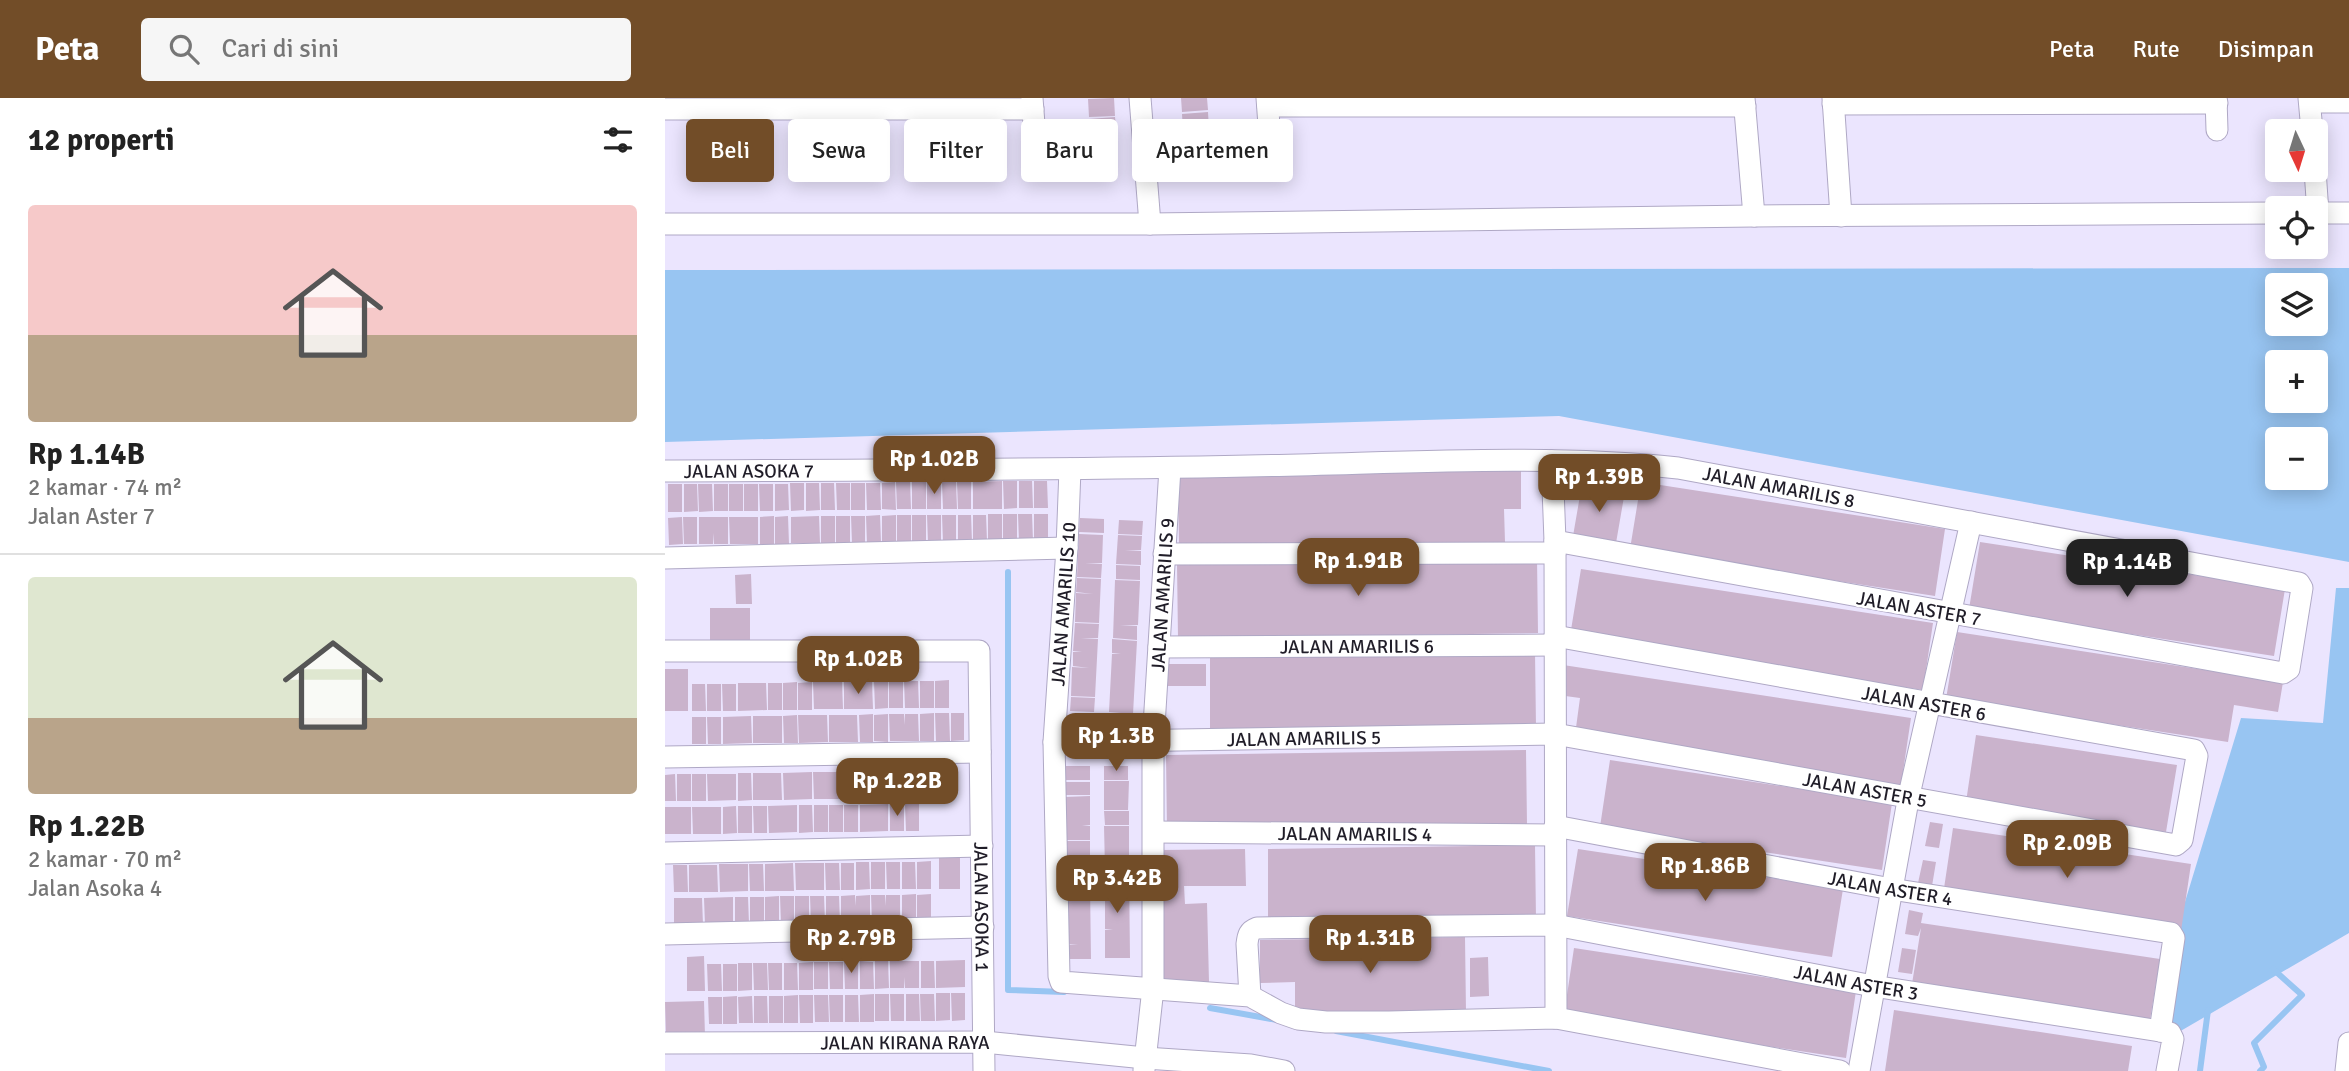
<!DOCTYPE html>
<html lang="id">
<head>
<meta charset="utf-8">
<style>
	body { margin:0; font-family:Signika,sans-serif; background:#f6f6f6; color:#222; height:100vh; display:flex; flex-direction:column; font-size:26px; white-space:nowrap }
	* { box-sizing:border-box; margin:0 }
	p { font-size:23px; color:#767676 }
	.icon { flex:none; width:38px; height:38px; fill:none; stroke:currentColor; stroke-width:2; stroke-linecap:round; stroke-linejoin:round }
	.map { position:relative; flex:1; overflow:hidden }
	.panel { display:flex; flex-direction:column; background:#fff; width:665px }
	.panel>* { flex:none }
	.guide { position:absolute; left:21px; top:21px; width:665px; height:63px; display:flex; gap:14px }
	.needle { width:46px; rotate:176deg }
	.buttons { position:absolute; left:1600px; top:21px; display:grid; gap:14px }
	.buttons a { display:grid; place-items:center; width:63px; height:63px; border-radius:7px; background:#fff; box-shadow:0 4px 18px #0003; font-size:35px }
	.price { position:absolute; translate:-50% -60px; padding:0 16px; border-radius:14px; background:#724d28; color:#fff; font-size:23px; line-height:46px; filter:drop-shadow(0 2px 4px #0008) }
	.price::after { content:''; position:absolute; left:50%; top:42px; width:21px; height:16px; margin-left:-10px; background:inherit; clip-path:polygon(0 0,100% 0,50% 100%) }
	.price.selected { background:#222; color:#fff }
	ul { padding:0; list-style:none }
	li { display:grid; align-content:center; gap:14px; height:371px; padding:0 28px }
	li+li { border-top:2px solid #e0e0e0 }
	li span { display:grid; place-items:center; height:217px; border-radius:7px; color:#555 }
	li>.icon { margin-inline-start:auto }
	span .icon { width:126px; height:126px; fill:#fffc; stroke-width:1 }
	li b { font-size:30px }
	h2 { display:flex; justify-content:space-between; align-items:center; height:84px; padding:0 28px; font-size:30px }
	.pill { padding:0 24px; border-radius:7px; background:#fff; box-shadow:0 4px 18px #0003; font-size:24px; line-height:63px }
	.pill.selected { background:#724d28; color:#fff }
	header { display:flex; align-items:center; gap:42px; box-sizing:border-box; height:98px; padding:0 35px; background:#724d28; color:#fff }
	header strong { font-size:33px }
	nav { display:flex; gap:38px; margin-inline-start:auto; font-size:24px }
	.search { width:490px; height:63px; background:#f6f6f6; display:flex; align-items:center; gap:18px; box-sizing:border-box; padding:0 24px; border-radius:7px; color:#767676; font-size:26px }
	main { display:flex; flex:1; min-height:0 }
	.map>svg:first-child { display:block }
</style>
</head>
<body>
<header>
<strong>Peta</strong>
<div class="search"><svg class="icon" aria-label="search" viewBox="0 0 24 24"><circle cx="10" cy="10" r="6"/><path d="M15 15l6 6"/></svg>Cari di sini</div>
<nav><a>Peta</a><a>Rute</a><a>Disimpan</a></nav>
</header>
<main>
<section class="panel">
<h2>12 properti<svg class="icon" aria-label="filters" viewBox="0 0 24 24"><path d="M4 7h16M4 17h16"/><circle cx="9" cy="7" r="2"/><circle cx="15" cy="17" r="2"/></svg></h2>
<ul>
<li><span style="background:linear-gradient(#f6c9c9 60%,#b9a48a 0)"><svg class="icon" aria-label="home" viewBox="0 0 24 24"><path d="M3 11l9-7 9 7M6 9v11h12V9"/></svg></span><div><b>Rp 1.14B</b><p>2 kamar · 74 m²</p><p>Jalan Aster 7</p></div></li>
<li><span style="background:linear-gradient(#dfe7d0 65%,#b9a48a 0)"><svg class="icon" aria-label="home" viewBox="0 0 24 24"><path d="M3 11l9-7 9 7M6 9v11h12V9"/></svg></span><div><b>Rp 1.22B</b><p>2 kamar · 70 m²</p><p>Jalan Asoka 4</p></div></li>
</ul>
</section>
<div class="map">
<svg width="1684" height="973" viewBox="0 0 1684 973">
	<rect width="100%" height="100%" fill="#ebe5fe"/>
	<path fill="#98c5f2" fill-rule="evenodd" d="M1684,170V464L894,318L0,344V172ZM1612,187H1650V226H1612ZM1612,264H1650V303H1612ZM1612,341H1650V380H1612Z
		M1671,490H1684V835L1507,938L1505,935L1509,840L1576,620L1658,625Z"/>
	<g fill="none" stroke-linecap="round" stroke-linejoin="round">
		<path stroke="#98c5f2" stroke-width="6" d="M343,474V892L399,894
			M545,910L612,922
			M671,933L884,973
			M1535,973L1543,912
			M1595,973L1599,969L1589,945L1637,897L1608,871"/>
	</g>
	<path fill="#cab3cc" d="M449,0L450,18L424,19L423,1Z
		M516,0H542L543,12L517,14Z
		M543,14L544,32L518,33L517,16Z
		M450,19L452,37L425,39L424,21Z
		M545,34L546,52L520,54L519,36Z
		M452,40L453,58L427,59L426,41Z
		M856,368V411H839L840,444L514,449L513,373Z
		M337,383V411H308V384Z
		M338,383H352V410L339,411Z
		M354,383H367L368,410H354Z
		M369,383H382L383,410H369Z
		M230,384L231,412L217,411V385Z
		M231,384H245L246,411H232Z
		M247,384H261V411H247Z
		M262,384H276V411H262Z
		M277,384H291L292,411H278Z
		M292,384H306V411H293Z
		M976,384L1280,431L1270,498L965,451Z
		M125,385H139V412L126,413Z
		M141,385H154L155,412L141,413Z
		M156,385H169L170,412H156Z
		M171,385H185V412H172Z
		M186,385H200V412H186Z
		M201,385H215L216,412H202Z
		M3,386H17V414H3Z
		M19,386H32L33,413L19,414Z
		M33,386H47L48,413L34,414Z
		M49,386H63V413H49Z
		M64,386H78V413H64Z
		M79,386H93V413H79Z
		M94,386H108V413H95Z
		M110,386H123L124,412L110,413Z
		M917,386L960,393L951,445L908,438Z
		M323,416H337V443L323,444Z
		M338,416H352V443H338Z
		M353,416H367L368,443H354Z
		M369,416H383V443H369Z
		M215,417L216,445H202L201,418Z
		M231,417V445H217V418Z
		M232,417H246V444H232Z
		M247,417H261V444H247Z
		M262,417H276V444H263Z
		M277,417H291V444H278Z
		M293,417H306L307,444H293Z
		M308,417H321L322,443L308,444Z
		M109,418V446H95V419Z
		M123,418L124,446H110V419Z
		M154,418L155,445H126V419Z
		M156,418H170V445H156Z
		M171,418H185V445H171Z
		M186,418H200V445H187Z
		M17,419L18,446L4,447L3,420Z
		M18,419H32V446H19Z
		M34,419H63V446H49L48,435V446H34Z
		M64,419H93V446H65Z
		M415,420L439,421V435L414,434Z
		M454,422L478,423L477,437L453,436Z
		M414,436L438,437L437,465H420L437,466L436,480L412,479Z
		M453,437L477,438L476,452H460L476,453V467L451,466Z
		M1315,444L1620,491L1609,558L1304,511Z
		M872,460L873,535L513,540L512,465Z
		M451,467L475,468V482L451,481Z
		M916,471L1268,525L1258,592L905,538Z
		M86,476L87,506H71L70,477Z
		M412,480L436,481L434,525L410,524L411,495L428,496L411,494Z
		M450,482L475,483L473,527H455L472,528V542L448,540Z
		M45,510H85V549H45Z
		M410,525L434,526L433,540H416L433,541L430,599L406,598L407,569L424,570L408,568V554H417L408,553Z
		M1292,534L1618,584L1613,614L1569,607L1563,644L1281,601Z
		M447,541L472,543L468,616L444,614L447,556H456L447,555Z
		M870,554L871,630L545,634V559Z
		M502,566H541V588H501Z
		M898,567L1246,620L1236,687L910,637L915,600L893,597Z
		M0,571H23V613H0Z
		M284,582V610H270V583Z
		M209,583H223V610L210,611Z
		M224,583H238V610H224Z
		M239,583H253L254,610H240Z
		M255,583H269V610H255Z
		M132,584V612H118V585Z
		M147,584V612H133V585Z
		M148,584H177L178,611H149Z
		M179,584H207L208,611H179Z
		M73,585H101L102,612L73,613Z
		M103,585H117V612H103Z
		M27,586H40L41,613H27Z
		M42,586H56V613H42Z
		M57,586H71V613H58Z
		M406,599L430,600L429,614L405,613Z
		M269,615V643H255V616Z
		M270,615H284L285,643H271Z
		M286,615H299V642L286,643Z
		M208,616V644H195L194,617Z
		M223,616V644L209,643V617Z
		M224,616H239L240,627V616H253L254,643H225Z
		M132,617L133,645H119L118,618Z
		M133,617H162L163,644L134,645Z
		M164,617H192L193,644H164Z
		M86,618L87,645L58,646V619Z
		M88,618H117V645H88Z
		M27,619H41V646H27Z
		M42,619H56V646H43Z
		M1311,637L1512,667L1501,734L1301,704Z
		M861,652L862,727L502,732L501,657Z
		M945,662L1227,705L1217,772L935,729Z
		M400,668H425V682H401Z
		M439,668H463V682H439Z
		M194,673L208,674V700L194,701Z
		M209,673H223V700L210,701Z
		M225,673H238L239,700H225Z
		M240,673H254V700H240Z
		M147,674V701L119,702L118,675Z
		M148,674H177L178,701H149Z
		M179,674H193V701H179Z
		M73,675H86L87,702L73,703Z
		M88,675H116L117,702H88Z
		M10,676L11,703H0V677Z
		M12,676H26V703H12Z
		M27,676H41V703H27Z
		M42,676H71V702L43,703Z
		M439,683H464L463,712H439Z
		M400,684H425V697H401Z
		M425,698V727H417L425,728V742H401L400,699Z
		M223,706V733L195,734V707Z
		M225,706H239V733H225Z
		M240,706H254V733H241Z
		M132,707V734L104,735L103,708Z
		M134,707H147L148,734L134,735Z
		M149,707H163V734H149Z
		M164,707H178V734H164Z
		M179,707H193V734H179Z
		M71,708L72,735L58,736V709Z
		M73,708H87V735H73Z
		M88,708H102V735H89Z
		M0,709H26V736H0Z
		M27,709H56V736H28Z
		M439,713H464V727H440Z
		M1265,724L1278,726L1274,750L1260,748Z
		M439,728H464V771H440Z
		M1288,730L1526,766L1516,833L1278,797Z
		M401,743H425V771L401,772Z
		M870,747L871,822L603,826V751Z
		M580,751L581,788H519L520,806L542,805L544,884L499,885L497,752Z
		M913,751L1178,791L1167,859L902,818Z
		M274,760H295V791H274Z
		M1258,762L1271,764L1267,788L1253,785Z
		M266,763V791H252V764Z
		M191,764H204L205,791L191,792Z
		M206,764H220V791H206Z
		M221,764H235V791H222Z
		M237,764H250L251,791H237Z
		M128,765L129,793H100V766Z
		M130,765H159V792H131Z
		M160,765H174L175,792H161Z
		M176,765H189V792H176Z
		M54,766H83V793L55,794Z
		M84,766H98L99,793H85Z
		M8,767H22L23,794H9Z
		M24,767H52L53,794H24Z
		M464,772L465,860H440V832H448L440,831V773Z
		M401,773H425L426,787L414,788H425L426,861H402L401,847L413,846H402Z
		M251,796V824H237V797Z
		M266,796V824H252V797Z
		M190,797V808L191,798L205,797V824L176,825V798Z
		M206,797H220L221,808V797H235V824H207Z
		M114,798V826H100V799Z
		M115,798H129V825L116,826Z
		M130,798H144V825H130Z
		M145,798H159L160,825H146Z
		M161,798H174L175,825H161Z
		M68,799V826L40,827L39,800Z
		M70,799H83L84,826H70Z
		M85,799H99V826H85Z
		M9,800H37L38,827H9Z
		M1244,812L1258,815L1256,825L1495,861L1484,928L1246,892L1256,830L1253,838L1240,836Z
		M800,839L801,915L630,917V884L595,885V842Z
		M909,850L1191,893L1181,960L899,917Z
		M1237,850L1251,852L1247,876L1233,874Z
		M39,858L40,893H22V859Z
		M823,859L824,898L805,899V860Z
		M300,862V889L271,890V863Z
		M195,863L208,864L209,891H195Z
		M210,863H223L224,890L210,891Z
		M225,863H254V890H240L239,879V890H225Z
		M256,863H269L270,890H256Z
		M148,864V892H134V865Z
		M149,864H163V891H149Z
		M164,864H178V891H165Z
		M179,864H193V891H180Z
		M73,865H87V892L73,893Z
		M88,865H102L103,892H89Z
		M103,865H117V892H104Z
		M119,865H132L133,892H119Z
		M42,866H56L57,893H43Z
		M58,866H72V893H58Z
		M271,895H285V922L271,923Z
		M286,895H300V922L287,923Z
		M209,896V924H195V897Z
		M210,896H224V923H210Z
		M225,896H239V923H226Z
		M241,896H254L255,923H241Z
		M255,896H269L270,923H256Z
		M133,897V925H119V898Z
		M134,897H148V925H135Z
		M149,897H163L164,924H150Z
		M164,897H178V924H165Z
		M180,897H193L194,924H180Z
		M72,898V926H58V899Z
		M87,898L88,925H74L73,899Z
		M89,898H102L103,925H89Z
		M104,898H118V925H104Z
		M43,899H57V926H44Z
		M39,903L40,938L1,939L0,904Z
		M1229,912L1467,948L1463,973H1220Z"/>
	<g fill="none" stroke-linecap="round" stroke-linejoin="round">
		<g stroke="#afa8c5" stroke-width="23">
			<g id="minor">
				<path d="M367,0L371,52"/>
				<path d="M475,0L485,126"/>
				<path d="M602,0L606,55"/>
				<path d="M1079,0L1089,118"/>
				<path d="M1168,0L1176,118"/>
				<path d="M1551,0L1552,32"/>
				<path d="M1644,0L1647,33"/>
				<path d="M1645,4H1684"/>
				<path d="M1168,6L1552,5"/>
				<path d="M603,8H1080"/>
				<path d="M0,11H368"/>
				<path d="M1650,72L1653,115"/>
				<path d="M1650,115H1684"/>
				<path d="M0,126H485L1089,118L1612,115"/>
				<path d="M887,363L890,443L891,920"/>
				<path d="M405,371L402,450L389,644L394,878L396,884L585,898L616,915L633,921L661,924H724L891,920L1175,973"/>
				<path id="s1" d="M0,373C194,372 389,372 583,368C726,366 871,355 1013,370L1634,485L1637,490L1624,571L1618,575L890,443"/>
				<path d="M499,456L890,455"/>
				<path d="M0,460L402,450"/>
				<path id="s2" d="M494,549L890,547"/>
				<path id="s3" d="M0,553H314L319,973"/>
				<path id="s4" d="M389,644L890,636L1511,747L1517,742L1532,658L1529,652L890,538"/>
				<path d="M0,659L315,654"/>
				<path id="s5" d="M890,728L1226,791L1506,835L1509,840L1495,933"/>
				<path id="s6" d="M490,734L890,737"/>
				<path d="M0,755L317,748"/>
				<path d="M0,836L318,829"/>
				<path id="s7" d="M585,898L582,846C583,837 584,833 592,830L890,827L1208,888L1495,933L1505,935L1508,941L1502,973"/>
				<path id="s8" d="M0,945L319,944L480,960L586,967L619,973"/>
				<path id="s9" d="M479,972L488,890V644L505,370"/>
				<path d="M1194,973L1244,697L1306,424"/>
				<path d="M1681,973L1684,945"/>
			</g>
		</g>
		<use href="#minor" stroke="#fff" stroke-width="21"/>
	</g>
	<g text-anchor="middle" stroke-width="5" stroke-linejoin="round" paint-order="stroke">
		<g font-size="19" fill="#201d28" stroke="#fff">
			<text dy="7" stroke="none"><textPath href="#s1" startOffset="84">JALAN ASOKA 7</textPath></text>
			<text dy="7" stroke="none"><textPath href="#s1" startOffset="1116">JALAN AMARILIS 8</textPath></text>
			<text dy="7" stroke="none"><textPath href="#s9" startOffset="476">JALAN AMARILIS 9</textPath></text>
			<text transform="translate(398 506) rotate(-86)" y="7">JALAN AMARILIS 10</text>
			<text transform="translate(1254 510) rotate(10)" y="7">JALAN ASTER 7</text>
			<text dy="7" stroke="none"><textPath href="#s2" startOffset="198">JALAN AMARILIS 6</textPath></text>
			<text transform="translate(1259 605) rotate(10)" y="7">JALAN ASTER 6</text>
			<text dy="7" stroke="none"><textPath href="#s4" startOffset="250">JALAN AMARILIS 5</textPath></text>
			<text dy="7" stroke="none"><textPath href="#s4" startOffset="816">JALAN ASTER 5</textPath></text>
			<text dy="7" stroke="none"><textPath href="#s6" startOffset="200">JALAN AMARILIS 4</textPath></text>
			<text dy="7" stroke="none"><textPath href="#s5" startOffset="341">JALAN ASTER 4</textPath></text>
			<text dy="7" stroke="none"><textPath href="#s3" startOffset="570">JALAN ASOKA 1</textPath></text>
			<text dy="7" stroke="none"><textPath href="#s7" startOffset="677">JALAN ASTER 3</textPath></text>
			<text dy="7" stroke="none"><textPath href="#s8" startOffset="240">JALAN KIRANA RAYA</textPath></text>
		</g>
	</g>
</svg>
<div class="buttons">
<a><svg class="needle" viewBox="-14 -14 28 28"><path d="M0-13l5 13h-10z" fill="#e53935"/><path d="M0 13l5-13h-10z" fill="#767676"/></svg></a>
<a><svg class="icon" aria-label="locate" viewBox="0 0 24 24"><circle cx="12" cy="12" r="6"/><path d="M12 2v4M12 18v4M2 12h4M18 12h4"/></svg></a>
<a><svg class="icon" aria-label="layers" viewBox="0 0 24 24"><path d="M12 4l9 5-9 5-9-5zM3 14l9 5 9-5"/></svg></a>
<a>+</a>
<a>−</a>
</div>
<b class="price" style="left:269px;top:398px">Rp 1.02B</b>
<b class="price" style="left:934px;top:416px">Rp 1.39B</b>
<b class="price" style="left:693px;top:500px">Rp 1.91B</b>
<b class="price selected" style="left:1462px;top:501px">Rp 1.14B</b>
<b class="price" style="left:193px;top:598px">Rp 1.02B</b>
<b class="price" style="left:451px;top:675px">Rp 1.3B</b>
<b class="price" style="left:232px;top:720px">Rp 1.22B</b>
<b class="price" style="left:1402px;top:782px">Rp 2.09B</b>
<b class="price" style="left:1040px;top:805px">Rp 1.86B</b>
<b class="price" style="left:452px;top:817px">Rp 3.42B</b>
<b class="price" style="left:186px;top:877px">Rp 2.79B</b>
<b class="price" style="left:705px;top:877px">Rp 1.31B</b>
<div class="guide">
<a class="pill selected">Beli</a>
<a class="pill">Sewa</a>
<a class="pill">Filter</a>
<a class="pill">Baru</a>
<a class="pill">Apartemen</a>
</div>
</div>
</main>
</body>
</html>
